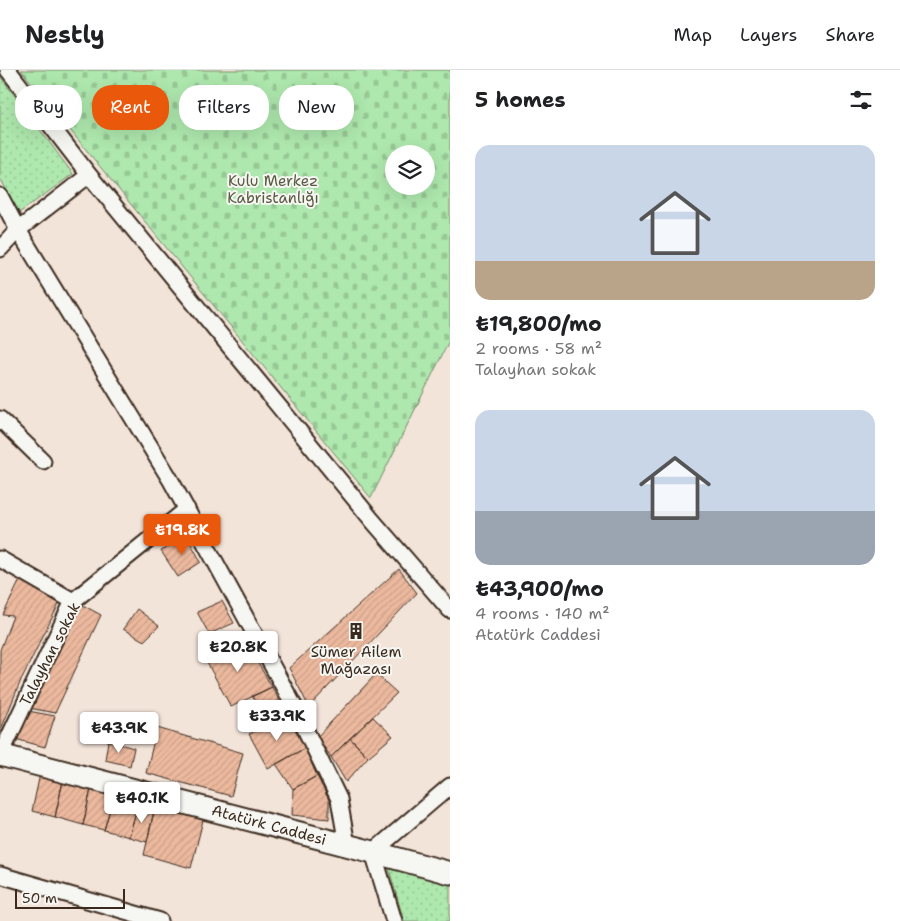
<!DOCTYPE html>
<html lang="en">
<head>
<meta charset="utf-8">
<style>
	body { margin:0; font-family:"Shantell Sans",sans-serif; background:#f2f2f2; color:#202124; height:100vh; display:flex; flex-direction:column; font-size:19px; white-space:nowrap }
	* { box-sizing:border-box; margin:0 }
	p { font-size:16px; color:#757577 }
	.icon { flex:none; width:28px; height:28px; fill:none; stroke:currentColor; stroke-width:2; stroke-linecap:round; stroke-linejoin:round }
	.map { position:relative; flex:1; overflow:hidden }
	.drawer { display:flex; flex-direction:column; background:#fff; width:450px }
	.drawer>* { flex:none }
	.top-card { position:absolute; left:15px; top:15px; width:360px; height:45px; display:flex; gap:10px }
	.buttons { position:absolute; left:385px; top:75px; display:grid; gap:10px }
	.buttons a { display:grid; place-items:center; width:50px; height:50px; border-radius:50%; background:#fff; box-shadow:0 5px 20px #0002; font-size:25px }
	.scale { position:absolute; left:15px; bottom:12px; width:110px; box-sizing:border-box; padding-left:5px; border:2px solid #3b2a1e; border-top:0; font-size:14px; line-height:18px; white-space:nowrap; color:#3b2a1e; -webkit-text-stroke:4px #f6f6f2; paint-order:stroke }
	.price { position:absolute; translate:-50% -42px; padding:0 11px; border-radius:5px; background:#fff; color:#222; font-size:16px; line-height:32px; filter:drop-shadow(0 1px 2px #0008) }
	.price::after { content:''; position:absolute; left:50%; top:30px; width:15px; height:11px; margin-left:-8px; background:inherit; clip-path:polygon(0 0,100% 0,50% 100%) }
	.price.selected { background:#ea580c; color:#fff }
	ul { padding:0; list-style:none }
	li { display:grid; align-content:center; gap:10px; height:265px; padding:0 25px }
	li span { display:grid; place-items:center; height:155px; border-radius:15px; color:#555 }
	li>.icon { margin-inline-start:auto }
	span .icon { width:90px; height:90px; fill:#fffc; stroke-width:1 }
	li b { font-size:21px }
	h2 { display:flex; justify-content:space-between; align-items:center; height:60px; padding:0 25px; font-size:21px }
	.chip { padding:0 18px; border-radius:20px; background:#fff; box-shadow:0 5px 20px #0002; font-size:18px; line-height:45px }
	.chip.selected { background:#ea580c; color:#fff }
	header { display:flex; align-items:center; gap:30px; box-sizing:border-box; height:70px; padding:0 25px; background:#fff; border-bottom:1px solid #e0e0e0 }
	header strong { font-size:24px }
	nav { display:flex; gap:28px; margin-inline-start:auto; font-size:18px }
	main { display:flex; flex:1; min-height:0 }
	.map>svg:first-child { display:block }
</style>
</head>
<body>
<header>
<strong>Nestly</strong>
<nav><a>Map</a><a>Layers</a><a>Share</a></nav>
</header>
<main>
<div class="map">
<svg width="450" height="851" viewBox="0 0 450 851">
	<defs>
		<pattern id="cemetery-stones" width="16" height="16" patternUnits="userSpaceOnUse" patternTransform="scale(1.25)"><rect width="16" height="16" fill="#aee8ae"/><path d="M2 7V4a2 2 0 0 1 4 0v3zM10 15v-3a2 2 0 0 1 4 0v3z" fill="#97c795"/></pattern>
		<pattern id="park-dots" width="8" height="8" patternUnits="userSpaceOnUse" patternTransform="scale(1.25)"><rect width="8" height="8" fill="#aee8ae"/><path d="M2 2h.1M6 6h.1" fill="none" stroke="#97c795" stroke-width="1.8" stroke-linecap="round"/></pattern>
		<pattern id="building-hatch" width="6" height="6" patternUnits="userSpaceOnUse" patternTransform="scale(1.25)"><rect width="6" height="6" fill="#ecb99e"/><path d="M-1 1l2-2M0 6l6-6M5 7l2-2" fill="none" stroke="#cb9f88"/></pattern>
	</defs>
	<rect width="100%" height="100%" fill="#f3e4d9"/>
	<filter id="ink" filterUnits="userSpaceOnUse"><feTurbulence type="fractalNoise" baseFrequency=".02" numOctaves="2"/><feDisplacementMap in="SourceGraphic" scale="10" xChannelSelector="R" yChannelSelector="G"/><feConvolveMatrix kernelMatrix="1 2 1 2 8 2 1 2 1" color-interpolation-filters="sRGB"/></filter>
	<g filter="url(#ink)">
		<path fill="url(#cemetery-stones)" stroke="#748966" fill-rule="evenodd" d="M21,0H450V269L371,428ZM394,84H426V116H394Z"/>
		<path fill="url(#park-dots)" stroke="#748966" d="M0,6L73,104L19,143L0,108Z
			M389,799L450,812V851H404Z"/>
		<path fill="url(#building-hatch)" stroke="#3b2a1e" d="M187,466L201,492L178,507L161,481Z
			M399,499L417,523L309,637L289,598Z
			M20,510L60,532L21,610L0,662V580L13,546L3,545Z
			M222,531L234,553L209,564L197,542Z
			M79,533L101,545L55,643L29,638Z
			M137,539L159,556L144,571L123,559Z
			M243,568L272,617L231,637L205,589Z
			M376,604L397,623L331,687L317,667Z
			M272,617L281,634L263,645L252,626Z
			M28,641L55,646L45,677L15,669Z
			M289,646L305,678L268,699L249,664Z
			M373,647L393,666L368,687L350,668Z
			M157,658L243,683L231,726L146,703Z
			M350,668L368,687L346,712L331,687Z
			M108,671L134,678L130,696L105,690Z
			M305,678L317,706L293,719L276,694Z
			M40,704L63,711L55,747L32,741Z
			M317,706L329,730V749L292,745L293,719Z
			M63,711L91,719L83,755L55,747Z
			M91,719L114,725L104,760L83,755Z
			M114,725L139,731L129,767L104,760Z
			M137,737L154,741L147,772L129,767Z
			M155,737L203,750L191,798L144,785Z"/>
		<g fill="none" stroke-linecap="round" stroke-linejoin="round">
			<g stroke="#3b2a1e" stroke-width="19">
				<path id="street" d="M8,0L89,105L372,450L450,540
					M0,126L18,160L170,409L293,634L339,729L347,775
					M0,179L18,160L89,105
					M0,349L43,391
					M0,489L73,531
					M0,686L73,531L187,439
					M0,805L160,851
					M394,851L373,782L450,716"/>
			</g>
			<g stroke="#3b2a1e" stroke-width="25">
				<path id="secondary" d="M0,685L373,782L450,803"/>
			</g>
			<use href="#street" stroke="#f6f6f2" stroke-width="15"/>
			<use href="#secondary" stroke="#f6f6f2" stroke-width="21"/>
		</g>
	</g>
	<defs>
		<g id="building-bare" transform="scale(1.35)"><path d="M-4-6H4V6H1V3H-1V6H-4ZM-2.5-4.3h1.7v1.8h-1.7ZM.8-4.3h1.7v1.8H.8ZM-2.5-1h1.7V.8h-1.7ZM.8-1h1.7V.8H.8Z" fill="#3b2a1e" stroke="#f6f6f2" stroke-width="2.5" paint-order="stroke"/></g>
	</defs>
	<g fill-rule="evenodd">
		<use href="#building-bare" x="356" y="561"/>
	</g>
	<g text-anchor="middle" stroke-width="4" stroke-linejoin="round" paint-order="stroke">
		<g font-size="15" fill="#585a42" stroke="#f6f6f2">
			<text x="273" y="116">Kulu Merkez<tspan x="273" dy="17">Kabristanlığı</tspan></text>
		</g>
		<g font-size="15" fill="#3b2a1e" stroke="#f6f6f2">
			<text x="356" y="587">Sümer Ailem<tspan x="356" dy="17">Mağazası</tspan></text>
		</g>
		<g font-size="15" fill="#3b2a1e" stroke="#f6f6f2">
			<text transform="translate(50 584) rotate(-63)" y="5">Talayhan sokak</text>
			<text transform="translate(269 755) rotate(15)" y="5">Atatürk Caddesi</text>
		</g>
	</g>
</svg>
<div class="buttons">
<a><svg class="icon" aria-label="layers" viewBox="0 0 24 24"><path d="M12 4l9 5-9 5-9-5zM3 14l9 5 9-5"/></svg></a>
</div>
<div class="scale">50 m</div>
<b class="price selected" style="left:182px;top:486px">₺19.8K</b>
<b class="price" style="left:238px;top:603px">₺20.8K</b>
<b class="price" style="left:277px;top:672px">₺33.9K</b>
<b class="price" style="left:119px;top:684px">₺43.9K</b>
<b class="price" style="left:142px;top:754px">₺40.1K</b>
<div class="top-card">
<a class="chip">Buy</a>
<a class="chip selected">Rent</a>
<a class="chip">Filters</a>
<a class="chip">New</a>
</div>
</div>
<section class="drawer">
<h2>5 homes<svg class="icon" aria-label="filters" viewBox="0 0 24 24"><path d="M4 7h16M4 17h16"/><circle cx="9" cy="7" r="2"/><circle cx="15" cy="17" r="2"/></svg></h2>
<ul>
<li><span style="background:linear-gradient(#c9d6e8 75%,#b9a48a 0)"><svg class="icon" aria-label="home" viewBox="0 0 24 24"><path d="M3 11l9-7 9 7M6 9v11h12V9"/></svg></span><div><b>₺19,800/mo</b><p>2 rooms · 58 m²</p><p>Talayhan sokak</p></div></li>
<li><span style="background:linear-gradient(#c9d6e8 65%,#9aa5b1 0)"><svg class="icon" aria-label="home" viewBox="0 0 24 24"><path d="M3 11l9-7 9 7M6 9v11h12V9"/></svg></span><div><b>₺43,900/mo</b><p>4 rooms · 140 m²</p><p>Atatürk Caddesi</p></div></li>
</ul>
</section>
</main>
</body>
</html>
